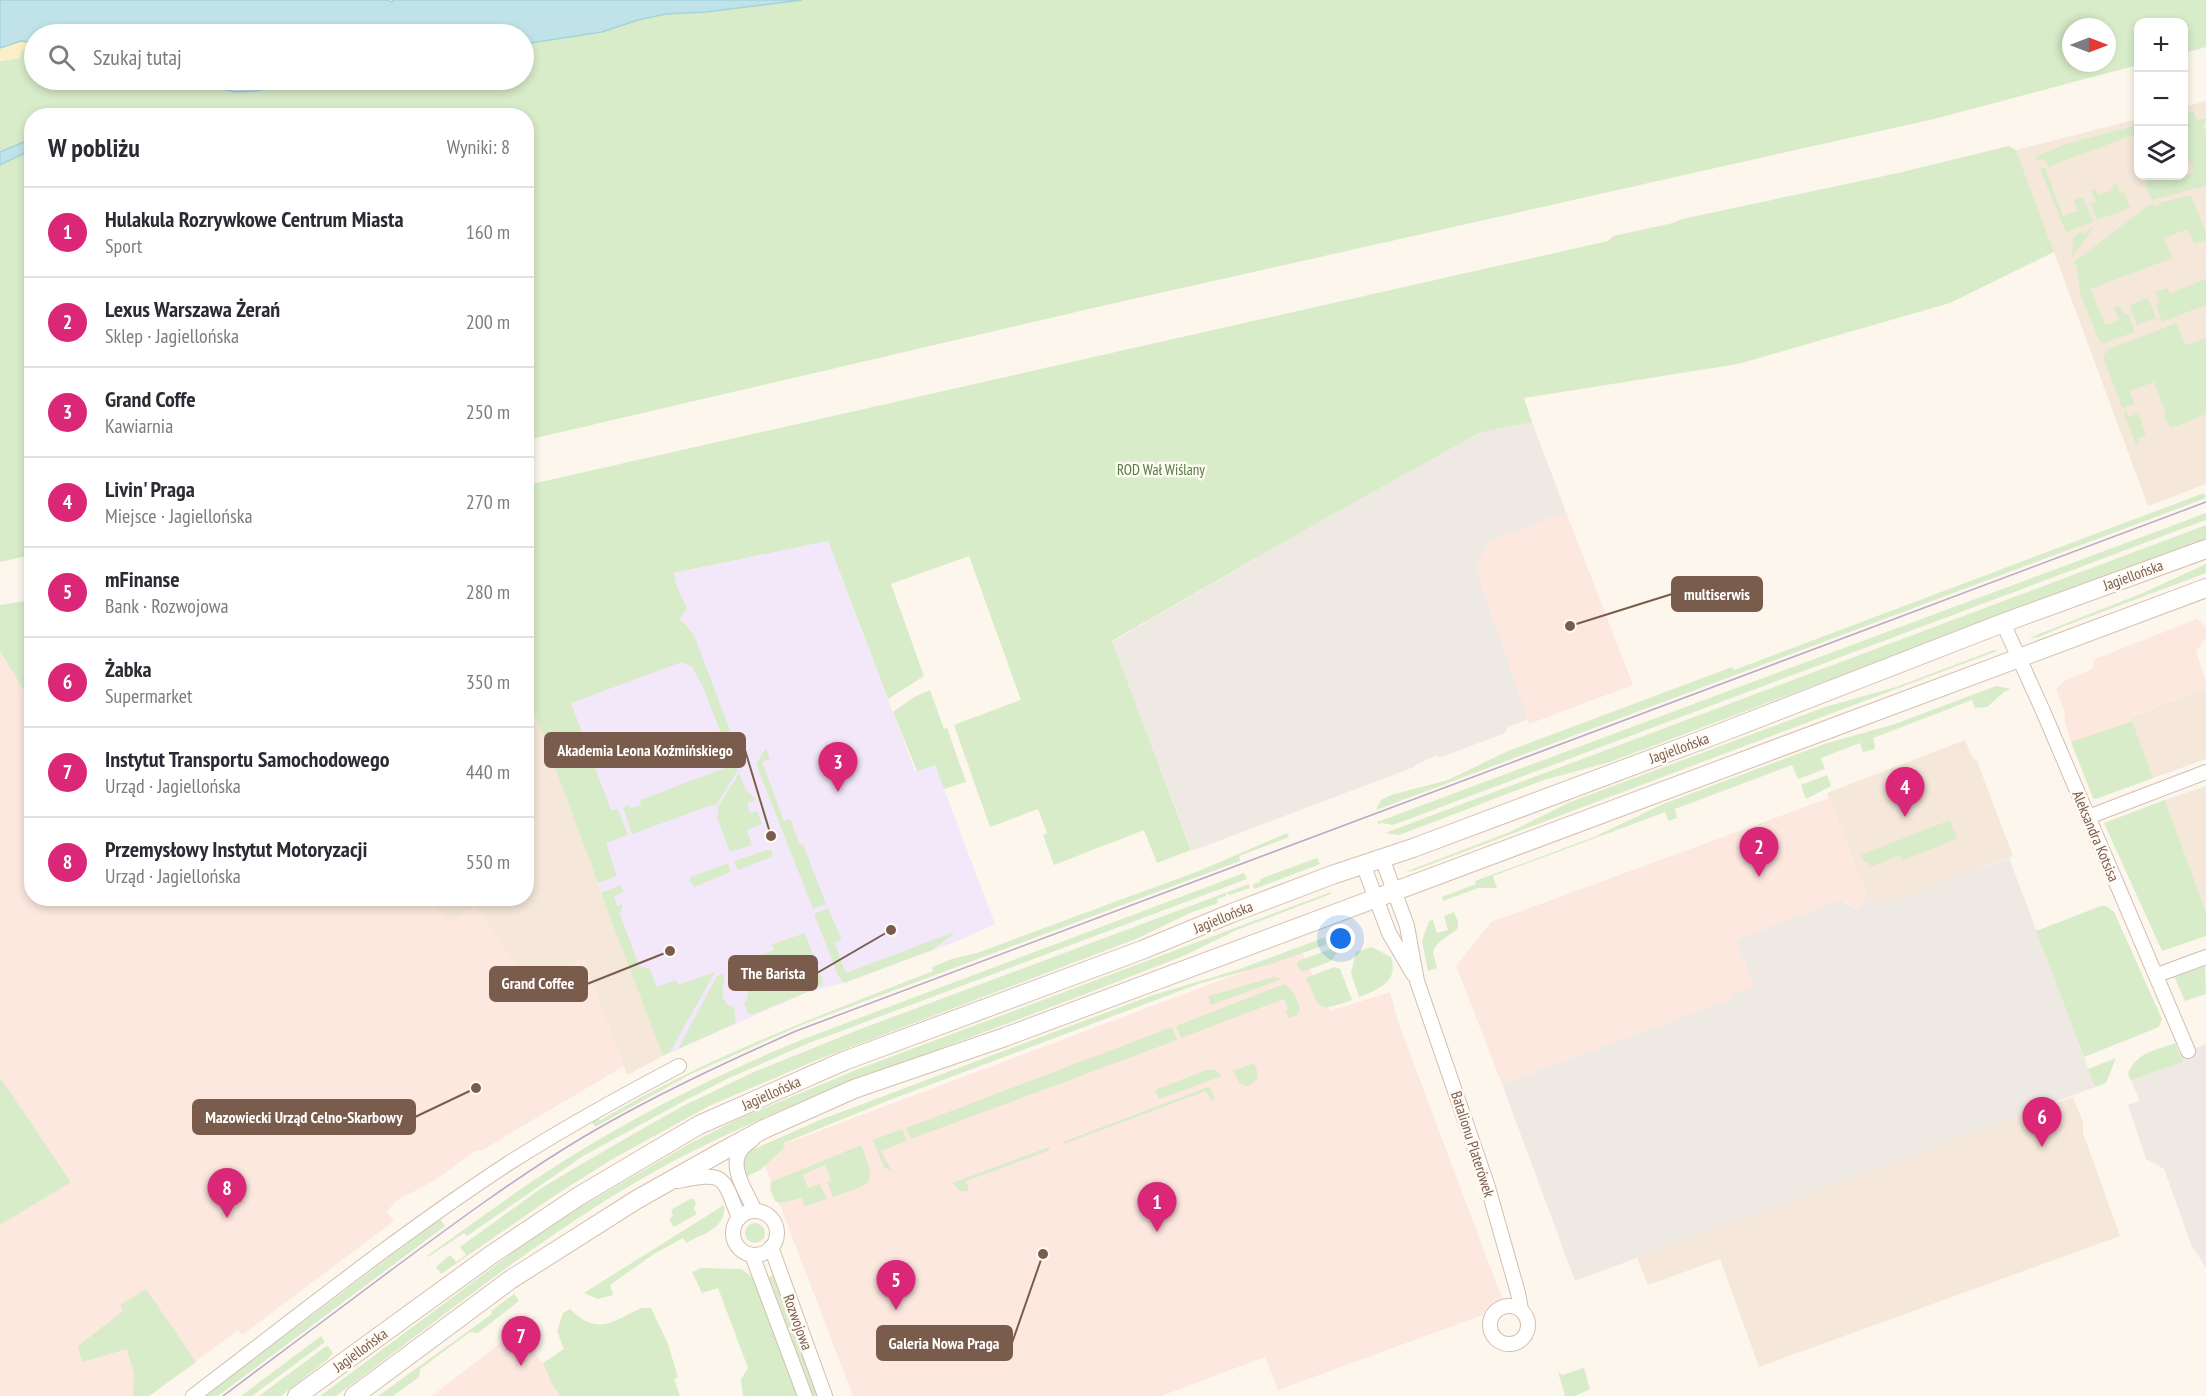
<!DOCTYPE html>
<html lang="pl">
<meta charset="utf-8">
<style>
body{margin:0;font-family:"PT Sans Narrow",sans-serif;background:#f7f7f7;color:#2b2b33}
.controls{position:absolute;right:18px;top:18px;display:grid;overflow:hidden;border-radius:12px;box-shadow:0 3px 9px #0003}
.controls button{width:54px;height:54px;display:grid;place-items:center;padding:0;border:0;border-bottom:2px solid #e1e1e2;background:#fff;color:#2b2b33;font:30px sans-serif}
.compass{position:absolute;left:2062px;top:18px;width:54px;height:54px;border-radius:50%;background:#fff;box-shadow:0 3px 9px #0003;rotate:90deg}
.you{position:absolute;left:1341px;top:939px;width:21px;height:21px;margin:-15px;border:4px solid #fff;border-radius:50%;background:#1a73e8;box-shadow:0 0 0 9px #1a73e833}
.badge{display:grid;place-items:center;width:39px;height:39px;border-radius:50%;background:#db2777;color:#fff;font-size:20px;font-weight:700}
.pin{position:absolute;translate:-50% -50px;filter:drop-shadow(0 2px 3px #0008)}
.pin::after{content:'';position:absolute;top:32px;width:21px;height:18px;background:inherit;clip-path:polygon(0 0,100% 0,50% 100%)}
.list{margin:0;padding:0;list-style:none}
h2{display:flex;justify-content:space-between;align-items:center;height:78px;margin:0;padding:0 24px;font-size:26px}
h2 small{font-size:20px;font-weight:400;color:#7c7c81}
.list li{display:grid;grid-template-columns:39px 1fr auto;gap:18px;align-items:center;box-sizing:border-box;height:90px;padding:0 24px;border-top:2px solid #e1e1e2}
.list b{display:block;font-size:22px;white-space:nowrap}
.list p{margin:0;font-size:20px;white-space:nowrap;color:#7c7c81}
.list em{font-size:20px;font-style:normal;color:#7c7c81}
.icon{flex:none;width:33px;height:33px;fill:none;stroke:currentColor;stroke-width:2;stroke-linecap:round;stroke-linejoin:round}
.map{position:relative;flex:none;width:2206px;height:1396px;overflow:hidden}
.search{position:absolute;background:#fff;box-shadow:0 3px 9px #0003;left:24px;top:24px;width:510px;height:66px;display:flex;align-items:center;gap:15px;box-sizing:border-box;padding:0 21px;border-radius:33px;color:#7c7c81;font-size:22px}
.panel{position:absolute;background:#fff;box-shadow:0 3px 9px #0003;left:24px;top:108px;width:510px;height:798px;border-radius:24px}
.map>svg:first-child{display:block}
.residential{fill:#f5e8da}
.commercial{fill:#fde8e0}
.industrial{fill:#efe9e4}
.education{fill:#f3e8fa}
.green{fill:#d8ecc9;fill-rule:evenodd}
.sand{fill:#fcefc7}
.water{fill:#bfe3e8;stroke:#a5d3da;stroke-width:1.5}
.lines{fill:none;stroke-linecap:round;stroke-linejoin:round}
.street-casing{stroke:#d1beb0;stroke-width:16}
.secondary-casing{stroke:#d6c0b0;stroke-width:20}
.street{stroke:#fff;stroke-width:14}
.secondary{stroke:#fff;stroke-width:18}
.tram{stroke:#b9a8c9;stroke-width:1.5}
.labels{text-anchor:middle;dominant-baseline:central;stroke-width:5;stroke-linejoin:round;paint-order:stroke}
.park-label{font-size:15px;fill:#537a41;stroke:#fffaf3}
.street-label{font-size:15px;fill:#7a5c4d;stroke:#fffaf3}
.leader{fill:none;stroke:#7a5c4d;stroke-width:2}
.callout-dot{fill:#7a5c4d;stroke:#fffaf3;stroke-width:2}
.callout{fill:#7a5c4d;stroke:#7a5c4d;stroke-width:2}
.callout-label{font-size:16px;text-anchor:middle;font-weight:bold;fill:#fff}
</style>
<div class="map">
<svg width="2206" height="1396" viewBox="0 0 2206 1396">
<rect width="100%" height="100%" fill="#fdf6ec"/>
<g class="residential">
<polygon points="2206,101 2206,484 2148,506 2016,150 2138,119 2138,176 2184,176 2184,107"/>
<polygon points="2206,688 2206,759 2153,778 2130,717"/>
<polygon points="527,693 663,1056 627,1075 624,1066 534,991 475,906 449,923 438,910 433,899 526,898"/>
<polygon points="1965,740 1972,757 1977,761 2013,856 1881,905 1867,896 1827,793"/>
<polygon points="2206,786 2206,912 2165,800"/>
<polygon points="2073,1097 2083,1122 2083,1133 2120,1236 1759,1367 1720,1259 1648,1285 1637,1258 1958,1137"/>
</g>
<g class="commercial">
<polygon points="1566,512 1633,685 1529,724 1476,570 1489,542"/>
<polygon points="2197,619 2206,627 2206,638 2196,651 2206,682 2206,688 2131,716 2132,721 2071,742 2064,720 2065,713 2056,689 2066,680 2092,669 2095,659"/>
<polygon points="0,651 31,702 32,898 433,899 438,910 449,923 475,906 534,990 583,957 624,1066 506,1136 481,1151 477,1150 435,1180 396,1201 387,1211 394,1221 242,1335 238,1330 149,1396 0,1396 0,1225 71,1181 0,1080"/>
<polygon points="1829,798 1867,896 1858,910 1846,902 1736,940 1754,986 1735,992 1731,999 1502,1084 1456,966 1491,922"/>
<polygon points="1301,950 1330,1011 1390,992 1397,1019 1502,1298 1495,1301 1483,1315 1278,1390 1265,1357 1161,1396 853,1396 760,1153"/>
<polygon points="515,1332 543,1363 564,1349 580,1396 432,1396"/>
</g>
<g class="industrial">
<polygon points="1532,422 1566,512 1489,542 1476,570 1528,719 1508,727 1505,733 1439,758 1437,755 1415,765 1414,767 1192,851 1112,642 1296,535 1479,433"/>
<polygon points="2009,858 2095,1087 1575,1281 1502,1084 1731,999 1735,992 1754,986 1736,940 1841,900 1858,910 1867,896 1882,904"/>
<polygon points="2206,1044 2206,1268 2191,1244 2164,1169 2146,1159 2128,1105 2140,1101 2128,1074"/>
</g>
<polygon class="education" points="828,541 915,771 935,765 995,924 958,941 844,983 810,991 663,1056 527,693 527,604"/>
<g class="green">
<path d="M802,0H2206V47L2184,53V22H2138V65L1938,118L1093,308L527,440L526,116H32L31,555L0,562V61L20,58L22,50L34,45V80H182L235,92L254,91L325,80H524V44L602,32L638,20L666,14L706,12ZM2071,27H2107V63H2071Z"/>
<polygon points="2194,112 2197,120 2206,118 2206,123 2203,124 2206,132 2206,186 2151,200 2145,184 2147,182 2145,176 2184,176 2184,166 2187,175 2194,172 2189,159 2184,161 2184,114"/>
<polygon points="2138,125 2138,133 2048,167 2045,159 2037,161 2036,156 2069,143"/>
<polygon points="2009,146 2016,150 2054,252 1950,303 1738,364 1524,398 1532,422 1479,433 1296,535 1112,641 1191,850 1157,863 1144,830 1054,865 1043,835 1047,833 1038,809 990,827 954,725 1021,700 969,556 891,584 924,676 888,699 828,541 674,573 676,585 687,608 680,619 694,635 737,749 735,753 729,754 703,687 692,667 682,662 571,703 611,810 618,809 628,835 606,843 617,876 598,883 527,693 527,485 1608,241 1613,236 1673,223 1682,219 1898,173"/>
<polygon points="2045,168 2063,216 2078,211 2074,200 2083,197 2093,222 2066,232 2040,169"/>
<polygon points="2117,184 2120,193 2124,192 2130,208 2097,220 2091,204 2096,202 2091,191 2095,189 2098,195 2112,190 2111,186"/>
<polygon points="2191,195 2206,234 2206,244 2205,241 2194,244 2188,229 2164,238 2172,258 2091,289 2105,325 2119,320 2114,308 2120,306 2124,315 2128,314 2135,332 2104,343 2100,342 2081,296 2076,265 2073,263 2146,207 2155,204 2156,207 2159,205 2159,203"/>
<polygon points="2094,227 2072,257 2072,258 2073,237 2083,231 2084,234 2087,232 2087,230"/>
<polygon points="2206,279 2206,305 2162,322 2156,304 2159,302 2155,292 2167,288 2170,293"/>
<polygon points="2148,298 2156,318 2137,325 2130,305"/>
<polygon points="2177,323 2185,345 2206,338 2206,414 2172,428 2170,425 2168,426 2164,416 2166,414 2154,382 2130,391 2134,404 2122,408 2103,356 2109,349"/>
<polygon points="2126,411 2129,417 2138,413 2146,435 2137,439 2139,444 2136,445 2124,413"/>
<polygon points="2204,493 2206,498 1376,810 1381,800 1391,795 1448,780 1508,751 1732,667 1734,670"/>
<polygon points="2206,513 2206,520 2179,530 1393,825 1382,823 1378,824 1377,822 1380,821"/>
<polygon points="2206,525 2206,539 1666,741 1610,762 1544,780 1399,835 1385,833"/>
<polygon points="2206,564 2206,573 2062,627 2039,637 2029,638 2143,593"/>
<polygon points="31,600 32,600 31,702 0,651 0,605"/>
<polygon points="1994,650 1997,651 1413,871 1405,872 1510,832 1570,802 1825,707 1896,687"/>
<polygon points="1996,686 2011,689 2004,692 1987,707 1975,708 1972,700 1873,738 1875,746 1874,749 1863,752 1860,743 1821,758 1825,769 1798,779 1792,765 1675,809 1677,818 1669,821 1665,812 1493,876 1497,888 1478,888 1443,901 1442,897 1476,884 1475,881 1594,837 1663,804 1824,744 1895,724"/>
<polygon points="930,690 944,729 947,728 966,782 944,789 935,765 917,771 893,712 914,697"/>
<polygon points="2132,721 2153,778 2096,799 2093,798 2071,742"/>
<polygon points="766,748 770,759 762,762 784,821 790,819 800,845 803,844 826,904 813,909 756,764"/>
<polygon points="733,765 738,770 716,805 712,805 632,834 623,807 629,805 631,808 641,805 640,800"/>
<polygon points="739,773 745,789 756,800 747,803 750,813 757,811 762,824 747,830 752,845 730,852 717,817 719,814 717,808 734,781 737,781 735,779"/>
<polygon points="1827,775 1831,786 1806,799 1801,785"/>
<polygon points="2165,800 2206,912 2206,936 2162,951 2104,823"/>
<polygon points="1950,820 1957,839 1902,860 1900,855 1870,867 1868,861 1864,862 1861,855"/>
<path d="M1287,833L1289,837L1239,856L1240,861L804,1024L691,1074L595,1127L590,1119L594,1117L601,1120C707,1057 819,1016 933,971L932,967L952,959L980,952L1128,897L1199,871Z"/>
<polygon points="767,850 771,850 773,856 738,870 734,861"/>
<polygon points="1317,858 1320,864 1254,889 1253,884 1260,882 1260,879"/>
<polygon points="728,863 731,872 694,887 692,883 689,883 691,877"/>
<path d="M1244,873L1247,879L809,1043L729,1078L682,1102L583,1156L467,1236L464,1233L428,1257L427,1256C472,1224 516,1191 562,1162C638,1114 718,1074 801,1040Z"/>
<polygon points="1249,884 1250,888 1230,895 1226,893 1226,896 1217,899 1218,903 1190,913 1136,939 817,1060 709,1106 609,1161 551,1198 441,1274 436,1267 450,1255 456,1262 466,1255 460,1247 543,1187 609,1148 681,1107 754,1072 858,1030"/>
<polygon points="621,885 623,892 614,896 617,906 623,904 620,914 639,966 650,969 657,987 676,980 678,985 715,972 670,1052 663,1056 601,893"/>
<path d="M1331,892V894L1239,929L1183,956C1100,989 1017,1020 934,1051C848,1083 763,1115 681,1157C557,1222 448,1313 336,1396H320L516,1250L565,1216L689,1144L740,1118L861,1068Z"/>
<polygon points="2101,906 2106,906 2114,912 2162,1019 2159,1027 2084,1057 2036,931"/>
<polygon points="828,908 842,940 834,942 846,973 957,931 932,950 844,983 838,975 814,914"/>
<path d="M1454,912L1458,922V928C1449,937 1435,941 1433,953L1437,968L1428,971L1422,941L1429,921L1433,920L1437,933L1448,930L1444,916Z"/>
<path d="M1345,930L1348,937L1271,964L1201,983L892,1099L784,1143L785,1147L760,1170L746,1177C741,1166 743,1158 752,1150L820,1120L1150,996L1237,970Z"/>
<polygon points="805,933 823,981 821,986 735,964 774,950 772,944"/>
<polygon points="1342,945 1331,961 1302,972 1297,966 1297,963 1303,959"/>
<path d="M1372,947L1391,957C1399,982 1379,989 1359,997L1351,973L1356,952Z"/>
<polygon points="2205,966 2206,994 2185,1001 2174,976"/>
<path d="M1334,967L1340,969L1352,1000C1315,1013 1321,1010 1306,978Z"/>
<path d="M738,970L768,980L769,978L809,988L810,991L752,1015L747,1012L744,1004C751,994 749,983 736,981L733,971Z"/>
<path d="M724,974C725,988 716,1000 734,1008L736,1023L678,1049L717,976Z"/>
<polygon points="1274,977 1282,979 1211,1005 1208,996"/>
<path d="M1284,984C1293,989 1297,999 1300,1009L1297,1015L1289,1018L1286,1011L1288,1008L1284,999L1181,1038L1176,1026Z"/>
<polygon points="1172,1027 1177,1040 911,1139 906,1128"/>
<path d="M2175,1043L2183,1062L2131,1080L2128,1074C2136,1052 2155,1051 2175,1043Z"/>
<polygon points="2116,1058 2106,1083 2095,1087 2088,1069"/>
<path d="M1254,1063C1259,1074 1260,1082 1247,1086L1240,1084L1233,1071Z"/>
<polygon points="1206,1070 1215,1070 1222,1076 1159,1099 1155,1090"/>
<polygon points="1,1079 71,1182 0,1225 0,1080"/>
<polygon points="1208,1087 1211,1089 1215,1099 1211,1100 1206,1091 1064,1144 1063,1142"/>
<polygon points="902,1129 907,1141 881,1151 892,1172 884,1167 873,1140"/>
<path d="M861,1145C878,1188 873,1182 833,1197L827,1182L831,1180L825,1165L803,1175L808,1188L820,1184L827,1199L804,1206L802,1198L780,1203L775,1201L770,1189L771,1182Z"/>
<polygon points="1049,1147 1050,1150 966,1181 969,1191 960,1191 952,1183"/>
<polygon points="690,1199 693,1199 696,1202 694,1209 697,1214 674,1227 669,1220 673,1215 671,1210"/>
<path d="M724,1205C727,1228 703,1234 686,1243L683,1238L654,1254L610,1285L613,1295L598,1299L584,1293Z"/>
<polygon points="440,1219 445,1226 218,1396 205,1396"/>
<circle cx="755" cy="1233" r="10"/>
<polygon points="700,1268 742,1269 753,1278 798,1396 743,1396 741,1379 748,1368 718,1288 702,1293 692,1272 700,1269"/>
<polygon points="773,1275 819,1396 813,1396 769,1277"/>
<polygon points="146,1289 196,1362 149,1396 133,1396 134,1375 127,1349 82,1362 78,1346 123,1311 120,1305"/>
<polygon points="514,1294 519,1301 478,1333 470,1332 420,1369 419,1377 393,1396 378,1396 492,1314 491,1311"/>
<path d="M641,1308H651L668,1344L678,1377L674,1379L680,1396H560L552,1384L543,1363L564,1349L557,1331L563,1313L570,1309C597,1336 612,1322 641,1308Z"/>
<polygon points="321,1336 325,1342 252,1396 241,1396"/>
<polygon points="328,1346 333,1353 328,1359 281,1396 259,1396 325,1347"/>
<polygon points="1584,1368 1590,1389 1575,1396 1565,1396 1558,1372 1562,1375"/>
</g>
<polygon class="sand" points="21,41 34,43 34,45 22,50 20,58 0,61 0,48"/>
<g class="water">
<polygon points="0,0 388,0 392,2 393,0 802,0 706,12 666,14 638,20 602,32 524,44 524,34 34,34 34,43 21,41 0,48"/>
<polygon points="182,80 325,80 254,91 235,92"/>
<polygon points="31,139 31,150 0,165 0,152"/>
</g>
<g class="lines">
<g class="street-casing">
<g id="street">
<polyline points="2003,623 2043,711 2188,1051"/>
<polyline points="2088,817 2206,772"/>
<polyline points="1382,858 1407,926 1417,981 1487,1184 1518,1293 1521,1310"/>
<polyline points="1363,864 1389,933 1413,974"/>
<polyline points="2157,975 2206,957"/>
<path d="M753,1139C748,1143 742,1147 739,1153C730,1170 748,1195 755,1211"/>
<path d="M678,1181C725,1172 722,1174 739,1218"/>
<circle cx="755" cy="1233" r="22"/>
<polyline points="771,1247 825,1396"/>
<polyline points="752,1255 805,1396"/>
<circle cx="1509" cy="1325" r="19"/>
<path d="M193,1396C297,1317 400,1234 509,1163C564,1128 622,1096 679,1066"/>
</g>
</g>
<g class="secondary-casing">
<g id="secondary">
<polyline points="297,1396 491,1255 579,1196 699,1125 844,1061 1142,950 1232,913 1332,875 1413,848 1715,735 2003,623 2206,549"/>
<polyline points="354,1396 510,1280 636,1200 723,1151 764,1129 854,1089 1005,1037 2206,588"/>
</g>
</g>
<use href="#street" class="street"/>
<use href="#secondary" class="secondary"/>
<path class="tram" d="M223,1396C280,1353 337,1311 394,1268C456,1222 518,1176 585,1136C653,1096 724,1063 796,1031L2206,502"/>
</g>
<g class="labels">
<g class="park-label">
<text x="1161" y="469">ROD Wał Wiślany</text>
</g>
<g class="street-label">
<text transform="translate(2133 575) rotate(-20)">Jagiellońska</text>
<text transform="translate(1679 748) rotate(-20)">Jagiellońska</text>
<text transform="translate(2096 836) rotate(67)">Aleksandra Kotsisa</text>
<text transform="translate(1223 917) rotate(-22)">Jagiellońska</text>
<text transform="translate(771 1093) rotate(-24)">Jagiellońska</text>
<text transform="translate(1473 1144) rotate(72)">Batalionu Platerówek</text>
<text transform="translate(798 1322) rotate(70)">Rozwojowa</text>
<text transform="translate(360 1350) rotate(-36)">Jagiellońska</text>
</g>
</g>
<path class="leader" d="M1570 626L1672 594M771 836L745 750M891 930L817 973M670 951L587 984M476 1088L415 1117M1043 1254L1012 1343"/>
<g class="callout-dot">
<circle cx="1570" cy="626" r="6"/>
<circle cx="771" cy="836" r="6"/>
<circle cx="891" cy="930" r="6"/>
<circle cx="670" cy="951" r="6"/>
<circle cx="476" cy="1088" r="6"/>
<circle cx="1043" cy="1254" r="6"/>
</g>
<g class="callout">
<rect x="1672" y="577" width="90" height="34" rx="6"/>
<rect x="545" y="733" width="200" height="34" rx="6"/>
<rect x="729" y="956" width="88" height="34" rx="6"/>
<rect x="490" y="967" width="97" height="34" rx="6"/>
<rect x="193" y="1100" width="222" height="34" rx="6"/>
<rect x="877" y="1326" width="135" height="34" rx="6"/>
</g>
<g class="callout-label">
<text x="1717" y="600">multiserwis</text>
<text x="645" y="756">Akademia Leona Koźmińskiego</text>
<text x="773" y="979">The Barista</text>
<text x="538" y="989">Grand Coffee</text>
<text x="304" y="1123">Mazowiecki Urząd Celno-Skarbowy</text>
<text x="944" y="1349">Galeria Nowa Praga</text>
</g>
</svg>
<div class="controls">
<button>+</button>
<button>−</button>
<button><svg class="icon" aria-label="layers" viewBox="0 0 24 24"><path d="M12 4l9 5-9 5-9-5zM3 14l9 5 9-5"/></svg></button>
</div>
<svg class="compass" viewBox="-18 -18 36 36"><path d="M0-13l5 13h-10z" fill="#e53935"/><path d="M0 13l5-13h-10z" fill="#7c7c81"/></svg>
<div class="you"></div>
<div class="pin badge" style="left:1157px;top:1232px">1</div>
<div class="pin badge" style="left:1759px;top:877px">2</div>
<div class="pin badge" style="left:838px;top:792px">3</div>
<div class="pin badge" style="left:1905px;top:817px">4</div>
<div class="pin badge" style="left:896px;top:1310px">5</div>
<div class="pin badge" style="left:2042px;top:1147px">6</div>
<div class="pin badge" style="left:521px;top:1366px">7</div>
<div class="pin badge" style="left:227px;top:1218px">8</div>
<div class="search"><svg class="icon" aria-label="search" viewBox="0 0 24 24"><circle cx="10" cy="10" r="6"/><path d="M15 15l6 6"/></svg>Szukaj tutaj</div>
<section class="panel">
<h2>W pobliżu<small>Wyniki: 8</small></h2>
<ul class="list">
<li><span class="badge">1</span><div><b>Hulakula Rozrywkowe Centrum Miasta</b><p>Sport</p></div><em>160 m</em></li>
<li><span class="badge">2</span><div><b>Lexus Warszawa Żerań</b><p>Sklep · Jagiellońska</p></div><em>200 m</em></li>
<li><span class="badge">3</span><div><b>Grand Coffe</b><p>Kawiarnia</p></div><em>250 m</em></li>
<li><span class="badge">4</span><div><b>Livin' Praga</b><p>Miejsce · Jagiellońska</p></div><em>270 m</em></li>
<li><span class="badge">5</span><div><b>mFinanse</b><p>Bank · Rozwojowa</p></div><em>280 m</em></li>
<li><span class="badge">6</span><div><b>Żabka</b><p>Supermarket</p></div><em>350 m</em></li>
<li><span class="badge">7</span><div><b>Instytut Transportu Samochodowego</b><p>Urząd · Jagiellońska</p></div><em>440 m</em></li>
<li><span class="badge">8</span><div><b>Przemysłowy Instytut Motoryzacji</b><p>Urząd · Jagiellońska</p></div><em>550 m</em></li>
</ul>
</section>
</div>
